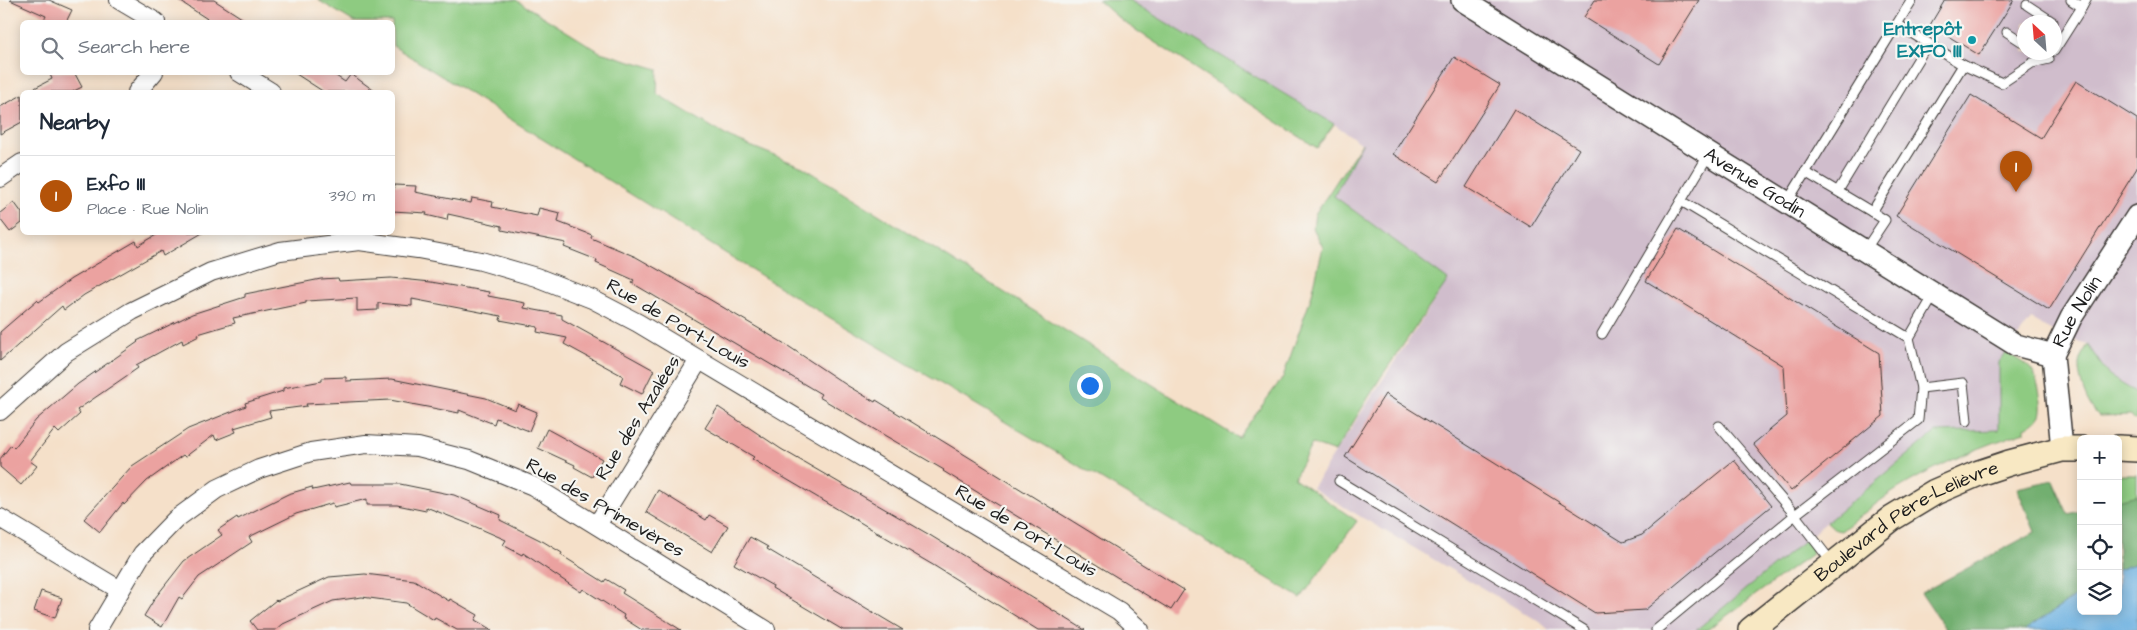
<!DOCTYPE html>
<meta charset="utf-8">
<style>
body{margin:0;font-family:"Architects Daughter",sans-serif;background:#f2f2f3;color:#1f2937}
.controls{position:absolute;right:15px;bottom:15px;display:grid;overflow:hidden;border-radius:8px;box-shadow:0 2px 12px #0003}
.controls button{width:45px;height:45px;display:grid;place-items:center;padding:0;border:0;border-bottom:1px solid #e0e1e3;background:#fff;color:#1f2937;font:25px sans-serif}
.compass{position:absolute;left:2017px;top:15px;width:45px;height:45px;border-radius:50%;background:#fff;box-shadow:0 2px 12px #0003;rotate:334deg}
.you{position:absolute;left:1089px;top:385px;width:18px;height:18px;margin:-12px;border:4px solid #fff;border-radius:50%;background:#1a73e8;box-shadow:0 0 0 8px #1a73e833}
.badge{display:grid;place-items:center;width:32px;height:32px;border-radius:50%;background:#b45309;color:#fff;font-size:16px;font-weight:700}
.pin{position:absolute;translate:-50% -41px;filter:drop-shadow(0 1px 2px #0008)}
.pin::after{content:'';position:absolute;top:26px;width:18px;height:15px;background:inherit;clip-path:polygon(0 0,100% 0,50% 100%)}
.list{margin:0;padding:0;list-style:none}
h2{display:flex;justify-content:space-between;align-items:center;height:65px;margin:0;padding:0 20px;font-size:21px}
h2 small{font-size:16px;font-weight:400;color:#747a83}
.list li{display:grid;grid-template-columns:32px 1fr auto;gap:15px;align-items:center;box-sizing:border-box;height:80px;padding:0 20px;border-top:1px solid #e0e1e3}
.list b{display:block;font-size:19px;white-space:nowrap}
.list p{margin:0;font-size:16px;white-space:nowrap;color:#747a83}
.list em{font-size:16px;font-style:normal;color:#747a83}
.icon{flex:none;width:28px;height:28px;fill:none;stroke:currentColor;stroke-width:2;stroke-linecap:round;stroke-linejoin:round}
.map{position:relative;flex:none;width:2137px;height:630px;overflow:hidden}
.search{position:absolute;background:#fff;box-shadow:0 2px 12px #0003;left:20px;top:20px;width:375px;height:55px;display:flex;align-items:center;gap:12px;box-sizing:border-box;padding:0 18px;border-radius:8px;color:#747a83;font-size:19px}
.panel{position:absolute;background:#fff;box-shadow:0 2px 12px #0003;left:20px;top:90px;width:375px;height:145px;border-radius:8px}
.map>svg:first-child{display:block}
.industrial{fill:#d0bdcc;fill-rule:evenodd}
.green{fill:#8ecb81;stroke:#55744e}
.forest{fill:#72af6f;stroke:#476646}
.water{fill:#69afe0;stroke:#42667e}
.building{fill:#eba2a0}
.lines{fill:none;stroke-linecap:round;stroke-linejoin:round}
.service-casing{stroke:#3d3936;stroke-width:11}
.minor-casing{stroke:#3d3936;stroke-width:20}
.tertiary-casing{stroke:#3d3936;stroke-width:24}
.secondary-casing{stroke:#3d3936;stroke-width:28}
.service{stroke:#fff;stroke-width:9}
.minor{stroke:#fff;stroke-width:18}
.tertiary{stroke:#fff;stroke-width:21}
.secondary{stroke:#f8e8c3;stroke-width:25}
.culture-dot{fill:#0f9aa8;stroke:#f6f6f2;stroke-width:2}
.labels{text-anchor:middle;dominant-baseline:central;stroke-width:4.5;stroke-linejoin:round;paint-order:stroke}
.culture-label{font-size:19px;font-weight:bold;fill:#0d838f;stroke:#f6f6f2;text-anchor:end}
.street-label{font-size:19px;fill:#1c1c1c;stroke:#f6f6f2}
</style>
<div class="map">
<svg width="2137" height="630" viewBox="0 0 2137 630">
<rect width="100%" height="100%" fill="#f6f6f2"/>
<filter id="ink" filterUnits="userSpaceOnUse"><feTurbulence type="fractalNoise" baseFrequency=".02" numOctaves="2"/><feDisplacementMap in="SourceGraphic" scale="10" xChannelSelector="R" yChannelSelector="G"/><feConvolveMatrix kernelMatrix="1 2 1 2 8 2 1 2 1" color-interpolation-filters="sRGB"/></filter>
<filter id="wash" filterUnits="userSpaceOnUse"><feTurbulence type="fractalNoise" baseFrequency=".0096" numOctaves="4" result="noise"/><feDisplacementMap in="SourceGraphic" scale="20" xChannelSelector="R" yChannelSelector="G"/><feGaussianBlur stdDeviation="1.12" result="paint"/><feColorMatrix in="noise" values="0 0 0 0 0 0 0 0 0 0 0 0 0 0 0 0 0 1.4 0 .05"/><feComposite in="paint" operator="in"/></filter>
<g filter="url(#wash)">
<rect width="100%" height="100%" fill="#f5e0c9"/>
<path class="industrial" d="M1129,0H2137V393L2109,376L2088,345L2050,330L2031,319L1999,362V430L1936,432L1696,630H1549L1540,622L1312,488L1448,280L1334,196L1361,143L1334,124ZM2024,22H2054V52H2024Z"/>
<g class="green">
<polygon points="318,0 516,0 600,52 658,69 657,94 730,138 803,167 1238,438 1283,377 1311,298 1323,247 1313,228 1315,214 1362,143 1334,196 1448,280 1381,377 1335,452 1312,444 1294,478 1357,521 1301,598 802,301 393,46 392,22 354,22"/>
<polygon points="1098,0 1129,0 1334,124 1317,148 1122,21"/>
<path d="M2088,345L2109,376L2137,393V420L2134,419L2131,415L2099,416C2087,406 2078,379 2079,364C2080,357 2084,351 2088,345Z"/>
<path d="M2006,353C2014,357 2023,362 2030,368C2037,375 2044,406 2040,415C2037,421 2031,425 2025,428V432C1984,445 1944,462 1906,484C1883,497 1862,515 1841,531L1836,530L1827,522L1936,432L1999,430V362Z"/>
<polygon points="2118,475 2137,475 2137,563 2118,570"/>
<polygon points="1810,536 1814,544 1812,554 1707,630 1696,630"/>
</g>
<g class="forest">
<polygon points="2053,480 2068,514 2081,511 2081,593 2025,630 1946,630 1921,593 2035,532 2017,488"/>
<polygon points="2137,495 2137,563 2118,570 2118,500"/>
</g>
<polygon class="water" points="2137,563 2137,630 2025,630 2081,593 2081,611 2118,611 2118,570"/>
<g id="blocks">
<g class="building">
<polygon points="10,0 49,0 72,10 66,22 43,22 46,16"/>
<polygon points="178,0 214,0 248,22 212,22"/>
<polygon points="1595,0 1699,0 1659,64 1584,17"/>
<polygon points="1945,0 2014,0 1979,55 1930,25"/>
<polygon points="1454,57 1500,85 1438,182 1393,154"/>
<polygon points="49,72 74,72 82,87 72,92 27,92 52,79"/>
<polygon points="293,72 330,72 345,82 351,74 376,92 324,92"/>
<polygon points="2076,81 2137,119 2137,168 2049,310 1896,216 1971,95 2041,138"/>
<polygon points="22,95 22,122 0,134 0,107"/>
<polygon points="1514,109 1579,149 1531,227 1466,187"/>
<polygon points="394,185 416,186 415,192 471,203 472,198 493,202 492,207 537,216 539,208 560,213 558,222 592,235 591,238 636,257 692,289 785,344 848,386 875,402 876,400 1184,590 1171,610 982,495 943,471 944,470 819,397 821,394 632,283 634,280 596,263 597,260 564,247 566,243 502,230 502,226 448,214 447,220 426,215 427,213 392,211"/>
<polygon points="14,202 22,213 22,223 10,232 0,219 0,213"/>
<polygon points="1678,229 1879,353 1883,416 1791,491 1753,444 1787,416 1784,366 1646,281"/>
<polygon points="161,232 204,232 163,256 161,251 84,295 64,310 62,306 0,361 0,332 37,300 39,302 71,279 136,241 138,246"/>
<polygon points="338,278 339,281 391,278 431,282 489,292 488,296 525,303 524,308 562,315 562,319 654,370 642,394 620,383 623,376 564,344 567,338 537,332 538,327 500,320 501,316 412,299 412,306 378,303 378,310 357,311 357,298 306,301 306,303 233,318 235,323 198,334 199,336 183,344 182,340 136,365 138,368 77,410 80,414 59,433 55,429 30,461 37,466 21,485 0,467 0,459 11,445 14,448 36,420 78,384 138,342 137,341 192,314 245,297 245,294 321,279"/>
<polygon points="346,377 346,381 392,379 486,398 515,410 518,404 537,412 529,431 496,418 494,424 459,410 459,413 390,400 306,404 307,406 269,411 271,417 234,428 236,432 216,440 214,435 185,457 183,455 147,481 124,505 123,503 100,532 84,519 132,466 188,429 246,406 245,403 283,391 283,388 322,381 322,378"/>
<polygon points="1385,394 1623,542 1642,535 1734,460 1771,506 1645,610 1595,613 1345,457"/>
<polygon points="718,407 781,449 928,534 1085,630 1038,630 933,565 752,459 754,457 705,428"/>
<polygon points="547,429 602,459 592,477 574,467 575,465 538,448"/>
<polygon points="350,482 351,484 400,484 454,495 501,515 500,520 544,542 562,553 561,555 604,582 606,579 624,590 622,593 681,630 642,630 623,618 624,615 583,589 581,592 523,553 522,555 503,545 506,540 474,526 426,507 426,511 397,505 367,505 367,499 334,507 333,503 296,514 249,537 252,542 199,577 182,599 179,597 162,627 144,616 155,598 184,561 222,535 218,530 237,517 238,519 288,494 312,487 313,490"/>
<polygon points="658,490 706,520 709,515 728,526 712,552 646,512"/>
<polygon points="750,537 768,547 767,549 903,630 843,630 772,588 773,586 734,564"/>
<polygon points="365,574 414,580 449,601 450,599 478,615 475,620 492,630 457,630 435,618 434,620 406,603 362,597 333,601 283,624 276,630 257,630 250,621 276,600 277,601 329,577"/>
<polygon points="41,591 62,598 55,618 34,611"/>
</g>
</g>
</g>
<g filter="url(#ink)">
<use href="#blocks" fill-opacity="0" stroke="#3d3936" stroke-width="1"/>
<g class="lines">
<g class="service-casing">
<g id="service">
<polyline points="2071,0 2082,7 2086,0"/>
<polyline points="2027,5 2053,22"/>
<polyline points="1897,24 1912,0"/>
<polyline points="2007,32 2024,43"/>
<polyline points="2054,51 2082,7"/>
<polyline points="1963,65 2002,83 2032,63 2049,59"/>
<polyline points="1709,154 1681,201 1909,338 1921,388"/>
<polyline points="1805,172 1872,212"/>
<polyline points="1838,191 1928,43"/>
<polyline points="1787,202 1897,24 1963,65 1872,212 1885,220 1865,250"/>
<polyline points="1602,334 1681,201"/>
<polyline points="1909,338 1935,293"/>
<polyline points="1719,426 1795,515 1918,420 1921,388 1963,383 1967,421"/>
<polyline points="1339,481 1584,630"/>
<polyline points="1656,630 1795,515 1833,564"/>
</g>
</g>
<g class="minor-casing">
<g id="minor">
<polyline points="119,0 156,22"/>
<polyline points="239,72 271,92"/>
<polyline points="137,92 154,72"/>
<polyline points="0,178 22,163"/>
<polyline points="0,411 66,352 132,311 211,272 280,251 359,241 418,249 481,261 536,277 592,299 638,323 1119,611 1140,630"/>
<polyline points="0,518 120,590"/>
<polyline points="597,525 699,360"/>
<polyline points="97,630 142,554 176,519 217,489 259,469 311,452 366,444 418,447 469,460 533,486 766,630"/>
</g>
</g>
<g class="tertiary-casing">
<g id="tertiary">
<path id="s1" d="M1462,0L2016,345L2053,355"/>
<path id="s2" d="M2062,449L2053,355L2071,318L2137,216"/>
</g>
</g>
<g class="secondary-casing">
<g id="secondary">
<polyline points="2118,448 2137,449"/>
<path id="s3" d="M1751,630L1892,518L1935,492L1979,473L2009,463L2062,449H2081"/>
</g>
</g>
<use href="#service" class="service"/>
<use href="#minor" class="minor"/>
<use href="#tertiary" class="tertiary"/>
<use href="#secondary" class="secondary"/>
</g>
</g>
<circle class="culture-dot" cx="1972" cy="40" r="5"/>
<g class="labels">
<g class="culture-label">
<text x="1962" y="29">Entrepôt<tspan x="1962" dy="22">EXFO III</tspan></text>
</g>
<g class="street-label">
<text stroke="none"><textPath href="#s1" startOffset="345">Avenue Godin</textPath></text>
<text stroke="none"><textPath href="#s2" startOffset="144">Rue Nolin</textPath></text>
<text transform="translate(678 324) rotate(30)">Rue de Port-Louis</text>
<text transform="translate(638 418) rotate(-58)">Rue des Azalées</text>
<text transform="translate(605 508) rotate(30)">Rue des Primevères</text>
<text stroke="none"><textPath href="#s3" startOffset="191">Boulevard Père-Lelièvre</textPath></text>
<text transform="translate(1026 531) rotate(31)">Rue de Port-Louis</text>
</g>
</g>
</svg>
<div class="controls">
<button>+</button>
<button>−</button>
<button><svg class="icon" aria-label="locate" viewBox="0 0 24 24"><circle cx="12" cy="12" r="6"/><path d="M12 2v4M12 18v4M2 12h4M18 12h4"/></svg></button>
<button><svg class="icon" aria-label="layers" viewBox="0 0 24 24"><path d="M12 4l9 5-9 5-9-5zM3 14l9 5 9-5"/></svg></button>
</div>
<svg class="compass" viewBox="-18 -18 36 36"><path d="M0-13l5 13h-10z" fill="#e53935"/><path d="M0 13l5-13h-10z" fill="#747a83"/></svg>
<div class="you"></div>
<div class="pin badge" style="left:2016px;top:192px">1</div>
<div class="search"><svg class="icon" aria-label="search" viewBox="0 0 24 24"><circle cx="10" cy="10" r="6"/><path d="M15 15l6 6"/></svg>Search here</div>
<section class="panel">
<h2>Nearby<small></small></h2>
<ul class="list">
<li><span class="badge">1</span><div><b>Exfo III</b><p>Place · Rue Nolin</p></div><em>390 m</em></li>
</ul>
</section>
</div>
